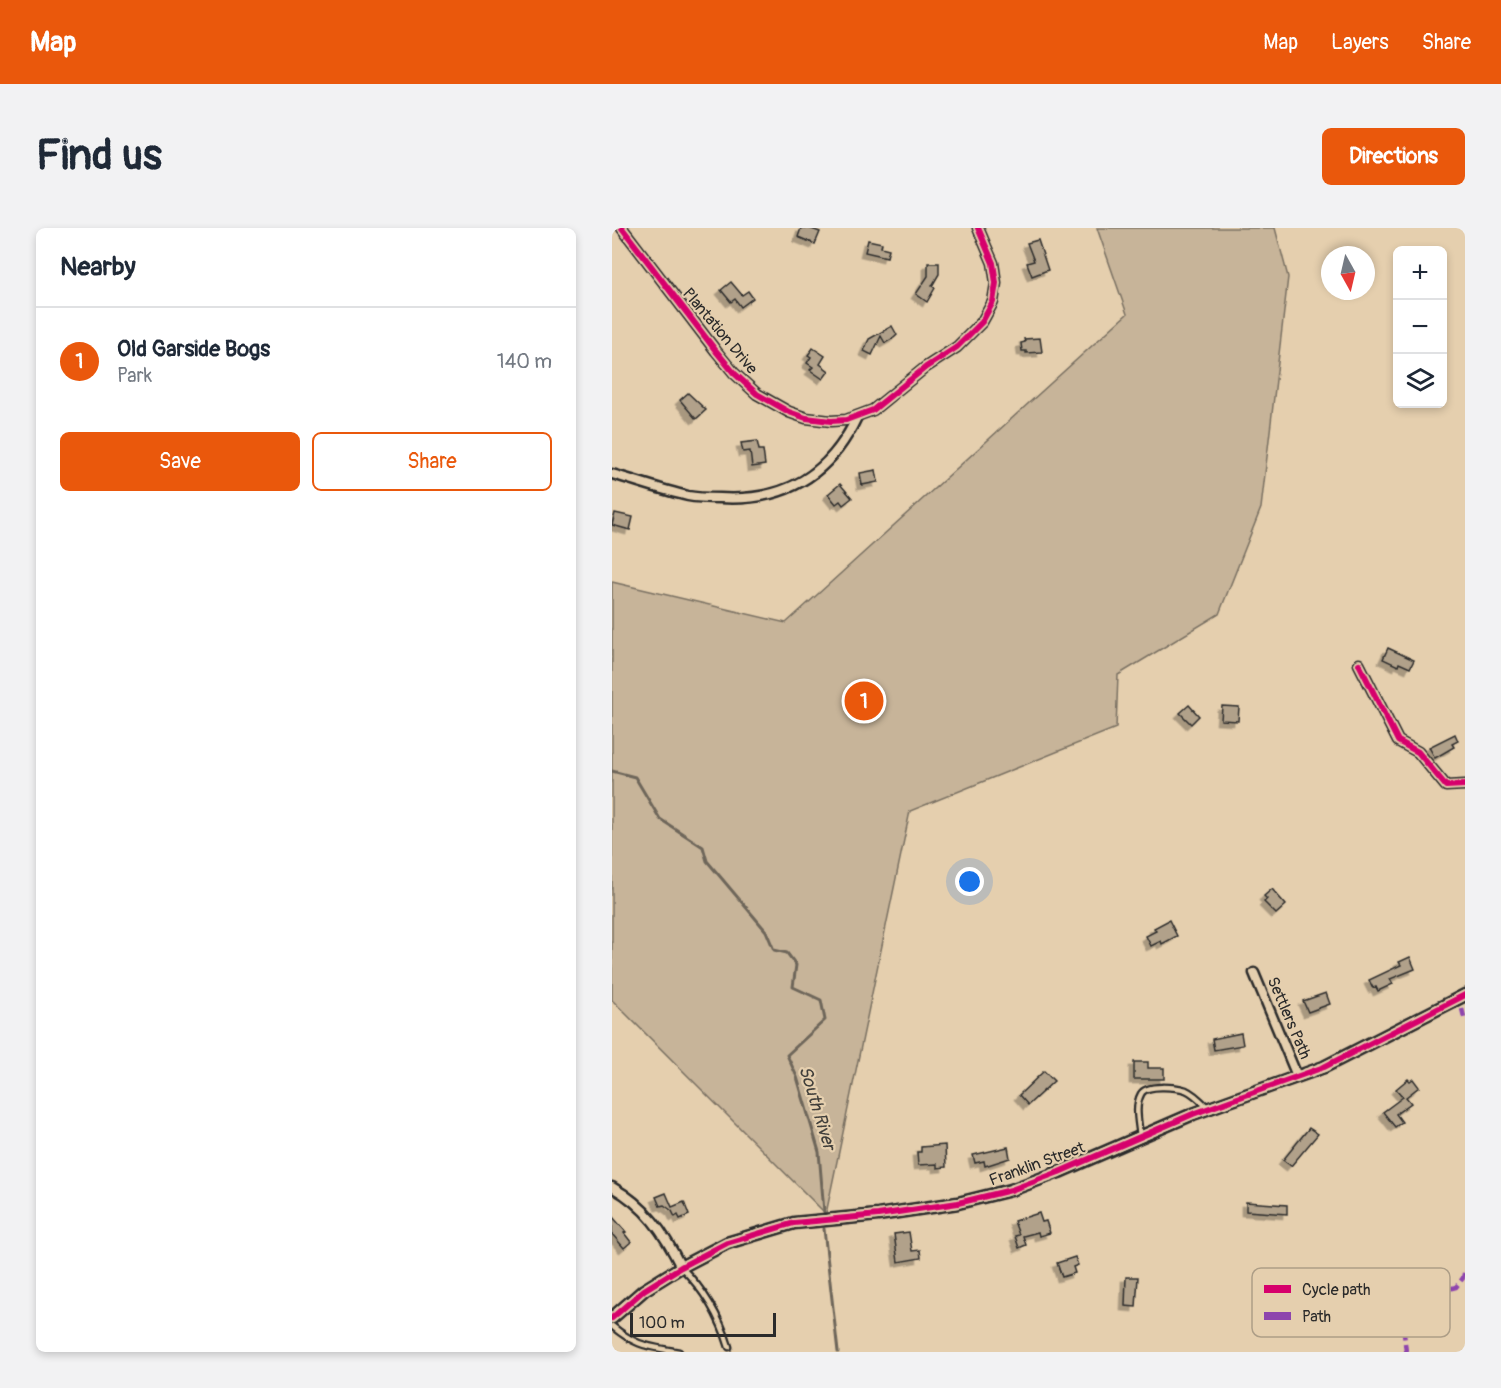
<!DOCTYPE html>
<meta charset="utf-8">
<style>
body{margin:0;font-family:Pangolin,sans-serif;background:#f2f2f3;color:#1f2937}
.controls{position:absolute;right:18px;top:18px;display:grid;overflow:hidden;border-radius:9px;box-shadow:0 3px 9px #0003}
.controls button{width:54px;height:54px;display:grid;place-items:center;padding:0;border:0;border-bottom:2px solid #e0e1e3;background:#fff;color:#1f2937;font:30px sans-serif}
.compass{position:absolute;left:709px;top:18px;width:54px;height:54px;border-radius:50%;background:#fff;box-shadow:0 3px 9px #0003;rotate:172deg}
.scale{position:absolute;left:18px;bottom:15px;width:146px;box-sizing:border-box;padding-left:6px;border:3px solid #2b2b2b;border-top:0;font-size:16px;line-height:21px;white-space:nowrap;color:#2b2b2b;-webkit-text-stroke:4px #e5cfae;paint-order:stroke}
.you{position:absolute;left:358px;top:654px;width:21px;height:21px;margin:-15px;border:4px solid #fff;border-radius:50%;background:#1a73e8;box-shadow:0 0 0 9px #1a73e833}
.badge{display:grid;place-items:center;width:39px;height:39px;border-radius:50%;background:#ea580c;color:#fff;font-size:20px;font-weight:700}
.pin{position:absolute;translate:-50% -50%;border:3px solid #fff;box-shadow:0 2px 6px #0006}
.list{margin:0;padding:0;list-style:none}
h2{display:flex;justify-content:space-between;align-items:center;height:78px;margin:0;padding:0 24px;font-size:26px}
h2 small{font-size:20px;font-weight:400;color:#747a83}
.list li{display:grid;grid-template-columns:39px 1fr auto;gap:18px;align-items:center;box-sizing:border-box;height:108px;padding:0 24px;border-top:2px solid #e0e1e3}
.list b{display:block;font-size:22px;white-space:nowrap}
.list p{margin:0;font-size:20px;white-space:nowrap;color:#747a83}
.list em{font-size:20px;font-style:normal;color:#747a83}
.actions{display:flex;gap:12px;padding:18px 24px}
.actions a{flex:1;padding:14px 0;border:2px solid #ea580c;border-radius:9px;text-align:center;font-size:21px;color:#ea580c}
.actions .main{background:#ea580c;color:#fff}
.icon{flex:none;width:33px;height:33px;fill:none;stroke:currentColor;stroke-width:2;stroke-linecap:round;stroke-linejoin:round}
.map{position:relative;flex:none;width:853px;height:1124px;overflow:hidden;border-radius:9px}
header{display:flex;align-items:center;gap:36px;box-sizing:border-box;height:84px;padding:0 30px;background:#ea580c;color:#fff}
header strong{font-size:28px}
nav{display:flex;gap:33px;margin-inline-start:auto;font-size:21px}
.intro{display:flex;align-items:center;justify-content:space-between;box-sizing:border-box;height:144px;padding:0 36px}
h1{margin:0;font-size:42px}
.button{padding:15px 27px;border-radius:9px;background:#ea580c;color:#fff;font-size:21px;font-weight:700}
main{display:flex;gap:36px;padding:0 36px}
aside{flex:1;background:#fff;border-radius:9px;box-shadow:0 3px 9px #0003}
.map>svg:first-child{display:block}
.green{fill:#c7b499;stroke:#797062;stroke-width:1.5}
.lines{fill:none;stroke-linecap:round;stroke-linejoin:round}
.stream{stroke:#6e665a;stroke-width:3}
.building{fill:#b1a18a;stroke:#2b2b2b;stroke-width:1.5;filter:url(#shadow)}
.service-casing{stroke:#2b2b2b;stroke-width:9}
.minor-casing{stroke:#2b2b2b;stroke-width:13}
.tertiary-casing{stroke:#2b2b2b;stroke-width:15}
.service{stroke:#e5cfae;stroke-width:4.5}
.minor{stroke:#e5cfae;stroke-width:8}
.tertiary{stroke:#e5cfae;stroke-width:10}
.quiet{stroke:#8e44ad;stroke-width:4.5;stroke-dasharray:9 4.5;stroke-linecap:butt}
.cycleway-casing{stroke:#e5cfae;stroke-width:10}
.cycleway{stroke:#d6006c;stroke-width:6}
.labels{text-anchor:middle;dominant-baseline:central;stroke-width:4.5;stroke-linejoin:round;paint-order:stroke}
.street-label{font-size:16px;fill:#2b2b2b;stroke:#e5cfae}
.water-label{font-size:18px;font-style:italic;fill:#413f3b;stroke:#e5cfae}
.key{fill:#e5cfae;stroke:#ad9e87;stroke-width:1.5}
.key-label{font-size:16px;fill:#2b2b2b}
</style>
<header>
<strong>Map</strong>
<nav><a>Map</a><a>Layers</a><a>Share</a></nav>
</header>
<div class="intro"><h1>Find us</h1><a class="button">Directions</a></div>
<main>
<aside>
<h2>Nearby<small></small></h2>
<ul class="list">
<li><span class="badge">1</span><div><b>Old Garside Bogs</b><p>Park</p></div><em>140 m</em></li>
</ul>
<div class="actions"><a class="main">Save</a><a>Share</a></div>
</aside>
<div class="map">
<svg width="853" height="1124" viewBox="0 0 853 1124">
<defs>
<filter id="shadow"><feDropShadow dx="-4.5" dy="4.5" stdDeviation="0" flood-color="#0004"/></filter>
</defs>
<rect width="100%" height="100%" fill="#e5cfae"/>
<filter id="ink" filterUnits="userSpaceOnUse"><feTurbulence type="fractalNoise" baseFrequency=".0167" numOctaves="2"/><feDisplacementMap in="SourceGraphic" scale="12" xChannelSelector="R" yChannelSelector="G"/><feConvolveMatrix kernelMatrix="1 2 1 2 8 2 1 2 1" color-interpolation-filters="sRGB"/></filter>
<g filter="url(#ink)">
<polygon class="green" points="485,0 663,0 676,49 649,280 607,386 506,447 504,500 298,583 214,986 0,772 0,354 174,395 515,86"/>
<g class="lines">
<g class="stream">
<polyline points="0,543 23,549 48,591 91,619 95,633 154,703 162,722 175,725 184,737 181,759 209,772 213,792 175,827 185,849 207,924 212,984"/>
<polyline points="212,1001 226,1124"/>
</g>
</g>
<g class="building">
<polygon points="189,0 197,0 208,4 203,16 186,9"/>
<polygon points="256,12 270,15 269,19 277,21 275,29 253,24"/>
<polygon points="426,12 436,42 420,48 415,35 422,33 415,15"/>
<polygon points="316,35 327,35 327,46 320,58 323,60 315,74 304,66 316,48"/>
<polygon points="119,54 130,67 136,63 141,70 129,79 123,71 119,74 109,62"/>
<polygon points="280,98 285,107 282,110 273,115 269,108 260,127 252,123 257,111"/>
<polygon points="428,110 430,124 414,125 414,123 410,123 409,115 413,114 412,111"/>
<polygon points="201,120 213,128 208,136 217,143 211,151 198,142 201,139 195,135 199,129 196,127"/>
<polygon points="76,165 94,182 84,191 68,172"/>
<polygon points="145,213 147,222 151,222 153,237 140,239 138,223 131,224 129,215"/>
<polygon points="264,242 266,254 250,257 248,245"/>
<polygon points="228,256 240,270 231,277 228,273 224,276 216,266"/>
<polygon points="3,285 21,289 18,302 0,297"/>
<polygon points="776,420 802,432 798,440 787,435 786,438 771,431"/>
<polygon points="577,477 587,488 579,496 568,485"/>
<polygon points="610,478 627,479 626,493 609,492"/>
<polygon points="843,506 846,513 840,516 842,519 823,530 817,519"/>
<polygon points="660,661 674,677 664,686 652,674 655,671 652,668"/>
<polygon points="557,692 565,708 550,716 549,713 539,718 534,708 544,703 542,700"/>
<polygon points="798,729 803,741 778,751 781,756 766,763 764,759 761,760 757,752 789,737 787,734"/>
<polygon points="714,765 718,776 696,784 691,773"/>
<polygon points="629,805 631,817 602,822 600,811"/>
<polygon points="522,834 536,834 536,840 552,840 552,851 522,851"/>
<polygon points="432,843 442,853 416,877 407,867"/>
<polygon points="796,851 798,853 801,851 807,859 794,869 799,875 784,886 790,894 783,899 771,884 791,869 784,861"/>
<polygon points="697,900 706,906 679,938 671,932"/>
<polygon points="333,917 334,939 325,940 325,936 306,937 305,924 309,924 309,919"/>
<polygon points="396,919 398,930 373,938 372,933 363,935 361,927"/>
<polygon points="54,965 60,979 72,974 77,987 68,991 66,987 63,989 60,983 52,977 48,978 44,969"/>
<polygon points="634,974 675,977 675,986 634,983"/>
<polygon points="427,985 430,994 434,993 438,1005 427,1008 426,1004 411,1008 414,1017 407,1020 403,1008 407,1007 402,993"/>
<polygon points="0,988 14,1004 12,1005 19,1014 12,1020 0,1006"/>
<polygon points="297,1004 300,1023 308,1022 309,1030 286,1034 282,1006"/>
<polygon points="463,1029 466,1037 461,1039 463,1045 450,1049 445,1035"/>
<polygon points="514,1049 526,1049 524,1079 513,1078"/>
</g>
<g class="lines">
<g class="service-casing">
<g id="service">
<path d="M528,909C527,896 522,879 529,866C534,856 564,859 574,862C583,866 590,874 596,880"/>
<path d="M69,1039C91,1061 108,1089 117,1119"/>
<path d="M0,1098C25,1119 36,1118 67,1124"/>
</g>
</g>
<g class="minor-casing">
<g id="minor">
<polyline points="10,0 104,123 122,145 145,166 177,184 194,190 219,193 234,192 261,182 314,139 345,119 370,94 381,74 384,55 381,35 366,0"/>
<path d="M0,246C25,253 50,262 76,268C86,270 98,270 108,270C173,274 218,247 245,189"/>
<polyline points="747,436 786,513 806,524 834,558 853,557"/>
<polyline points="642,745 685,848"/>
<path d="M0,959C34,978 52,1005 69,1039"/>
</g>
</g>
<g class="tertiary-casing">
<polyline id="tertiary" points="0,1090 32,1062 69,1039 115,1015 182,995 266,987 346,975 399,962 447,944 581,886 712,839 853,767"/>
</g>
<use href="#service" class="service"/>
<use href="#minor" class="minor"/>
<use href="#tertiary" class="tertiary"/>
<g class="quiet">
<polyline points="850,781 853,793"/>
<polyline points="794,1124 791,1096 800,1071 844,1059 851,1050 853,1041"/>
</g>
<g class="cycleway-casing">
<g id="cycleway">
<polyline points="10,0 104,123 122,145 145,166 177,184 194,190 219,193 234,192 261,182 314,139 345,119 370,94 381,74 384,55 381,35 366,0"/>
<polyline points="747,436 786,513 806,524 834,558 853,557"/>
<polyline points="0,1090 32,1062 69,1039 115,1015 182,995 266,987 346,975 399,962 447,944 581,886 712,839 853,767"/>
</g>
</g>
<use href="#cycleway" class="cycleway"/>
</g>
</g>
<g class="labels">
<g class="street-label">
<text transform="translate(108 103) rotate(50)">Plantation Drive</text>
<text transform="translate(677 790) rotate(67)">Settlers Path</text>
<text transform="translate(425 936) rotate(-20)">Franklin Street</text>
</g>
<g class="water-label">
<text transform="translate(205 880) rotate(73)">South River</text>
</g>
</g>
<rect x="640" y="1040" width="198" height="69" rx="9" class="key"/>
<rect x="652" y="1057" width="27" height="8" fill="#d6006c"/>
<rect x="652" y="1084" width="27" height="8" fill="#8e44ad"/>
<g class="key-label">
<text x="690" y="1067">Cycle path</text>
<text x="690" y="1094">Path</text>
</g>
</svg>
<div class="controls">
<button>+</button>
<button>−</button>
<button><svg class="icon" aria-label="layers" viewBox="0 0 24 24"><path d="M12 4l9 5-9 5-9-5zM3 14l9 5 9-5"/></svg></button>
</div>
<svg class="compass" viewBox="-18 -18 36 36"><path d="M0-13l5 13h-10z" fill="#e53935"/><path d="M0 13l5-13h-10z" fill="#747a83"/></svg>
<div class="scale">100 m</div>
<div class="you"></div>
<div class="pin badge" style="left:252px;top:473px">1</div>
</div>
</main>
